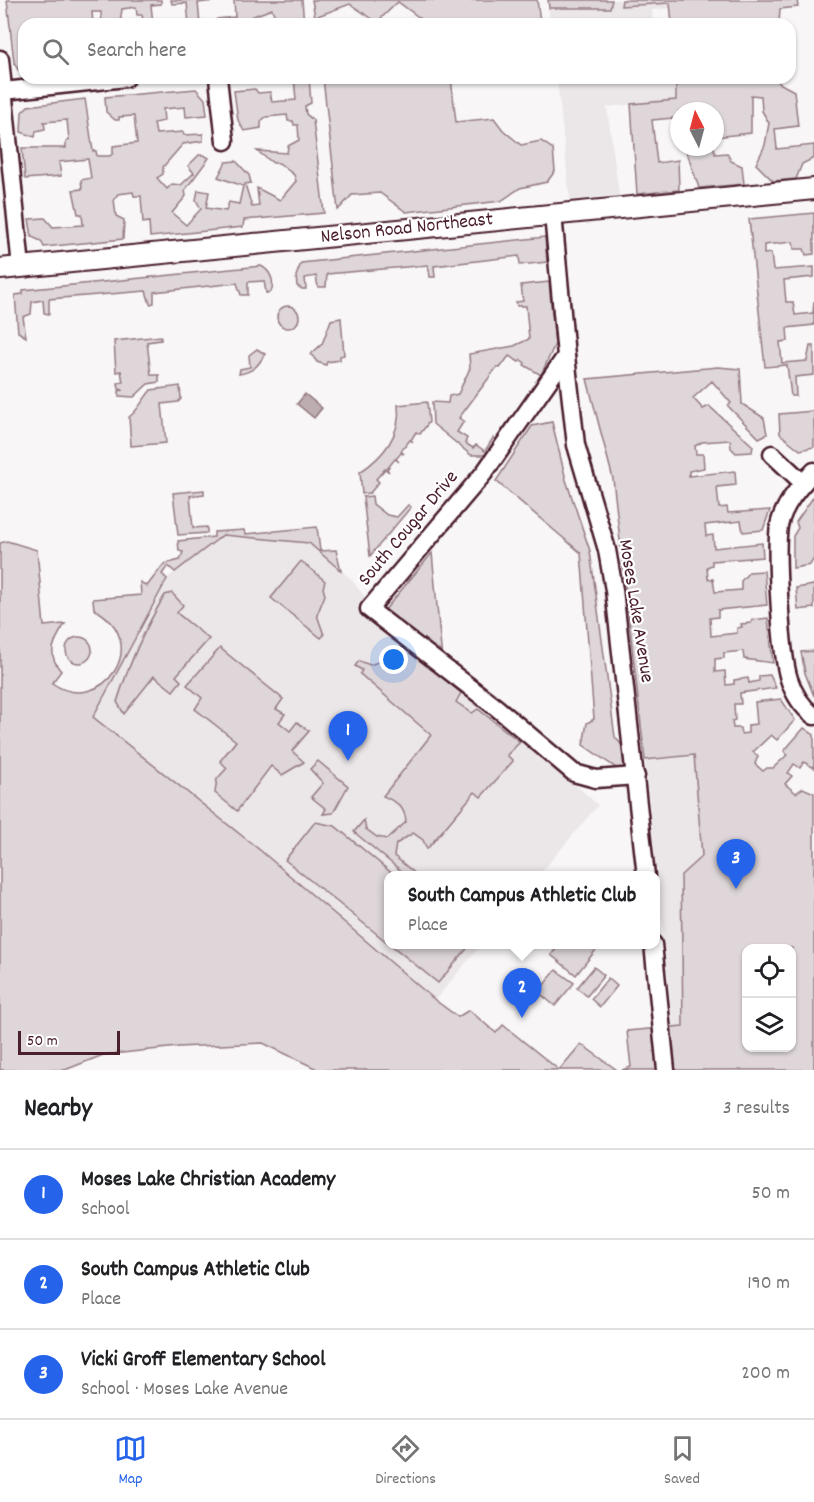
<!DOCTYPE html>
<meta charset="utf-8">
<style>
body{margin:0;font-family:Dekko,sans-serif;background:#f6f6f6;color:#202124}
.controls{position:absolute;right:18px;bottom:18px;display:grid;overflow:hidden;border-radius:12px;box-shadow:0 2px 4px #0004}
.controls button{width:54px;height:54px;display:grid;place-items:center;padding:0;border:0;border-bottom:2px solid #e0e0e0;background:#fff;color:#202124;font:30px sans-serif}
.compass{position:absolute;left:670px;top:102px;width:54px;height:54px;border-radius:50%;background:#fff;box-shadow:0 2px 4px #0004;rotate:354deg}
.scale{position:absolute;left:18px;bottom:15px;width:102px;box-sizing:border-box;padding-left:6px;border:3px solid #4a1f2b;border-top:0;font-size:16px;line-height:21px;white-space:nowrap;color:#4a1f2b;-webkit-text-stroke:4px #fff;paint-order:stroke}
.you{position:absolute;left:394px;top:660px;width:21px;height:21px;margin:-15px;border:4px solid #fff;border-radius:50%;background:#1a73e8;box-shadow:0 0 0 9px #1a73e833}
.badge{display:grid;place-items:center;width:39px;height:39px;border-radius:50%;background:#2563eb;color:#fff;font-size:20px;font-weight:700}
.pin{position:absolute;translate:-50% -50px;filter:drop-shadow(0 2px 3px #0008)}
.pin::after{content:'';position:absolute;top:32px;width:21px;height:18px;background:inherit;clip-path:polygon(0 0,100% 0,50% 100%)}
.popup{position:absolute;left:384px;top:871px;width:276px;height:78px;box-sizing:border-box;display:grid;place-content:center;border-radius:12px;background:#fff;filter:drop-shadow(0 2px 4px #0005);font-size:20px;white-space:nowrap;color:#757577}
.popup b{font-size:22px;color:#202124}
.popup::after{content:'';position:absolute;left:50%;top:100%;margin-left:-12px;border:12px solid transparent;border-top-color:#fff}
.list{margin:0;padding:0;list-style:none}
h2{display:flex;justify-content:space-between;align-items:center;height:78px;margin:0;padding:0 24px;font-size:26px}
h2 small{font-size:20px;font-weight:400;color:#757577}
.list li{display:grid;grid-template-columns:39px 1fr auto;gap:18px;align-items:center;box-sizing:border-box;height:90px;padding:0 24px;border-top:2px solid #e0e0e0}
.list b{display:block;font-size:22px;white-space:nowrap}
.list p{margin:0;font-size:20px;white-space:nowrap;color:#757577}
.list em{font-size:20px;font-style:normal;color:#757577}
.icon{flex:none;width:33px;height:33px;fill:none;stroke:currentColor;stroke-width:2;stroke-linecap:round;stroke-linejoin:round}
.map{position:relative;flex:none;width:814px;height:1070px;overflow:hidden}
.search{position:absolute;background:#fff;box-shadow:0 2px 4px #0004;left:18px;right:18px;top:18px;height:66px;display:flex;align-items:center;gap:15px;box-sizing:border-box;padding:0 21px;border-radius:18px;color:#757577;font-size:22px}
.sheet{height:348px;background:#fff}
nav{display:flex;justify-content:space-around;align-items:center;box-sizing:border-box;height:84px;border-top:2px solid #e0e0e0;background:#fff;font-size:16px;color:#757577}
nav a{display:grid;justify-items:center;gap:3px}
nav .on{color:#2563eb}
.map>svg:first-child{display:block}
.built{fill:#ebe6e8;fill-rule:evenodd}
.green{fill:#ded6d9;stroke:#947a82;stroke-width:1.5;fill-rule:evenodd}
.water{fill:#bdadb0;stroke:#8f747b;stroke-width:1.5}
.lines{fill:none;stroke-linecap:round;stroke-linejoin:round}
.minor-casing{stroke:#4a1f2b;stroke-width:21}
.tertiary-casing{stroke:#4a1f2b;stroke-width:24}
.minor{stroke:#fff;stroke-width:16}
.tertiary{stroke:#fff;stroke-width:20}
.labels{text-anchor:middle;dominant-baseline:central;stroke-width:4.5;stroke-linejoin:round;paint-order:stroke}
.street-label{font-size:20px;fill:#4a1f2b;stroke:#fff}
</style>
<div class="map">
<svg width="814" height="1070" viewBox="0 0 814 1070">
<rect width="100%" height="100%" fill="#f8f6f7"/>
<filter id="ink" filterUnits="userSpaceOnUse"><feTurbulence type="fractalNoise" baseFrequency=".0167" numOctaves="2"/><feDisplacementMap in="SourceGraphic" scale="12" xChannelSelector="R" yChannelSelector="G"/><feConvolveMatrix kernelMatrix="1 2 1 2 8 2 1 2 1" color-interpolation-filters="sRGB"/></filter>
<g filter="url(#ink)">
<g class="built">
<polygon points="548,0 670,0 671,8 652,10 653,24 550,24"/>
<polygon points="557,78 676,78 676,100 607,107 619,195 570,200"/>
<polygon points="223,535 309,543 351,579 367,600 598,805 539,875 388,876 388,944 481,945 435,1000 261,851 93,718 164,581"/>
<path d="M716,753L814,829V1070H678L645,760ZM746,948H792V1048H746Z"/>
</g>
<g class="green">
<polygon points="7,0 161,0 161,4 151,5 153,24 144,24 142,15 137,15 136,7 122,9 120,24 102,24 101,12 92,12 93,24 24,24 24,72 18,70 14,62"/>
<polygon points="171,0 223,0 198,3 200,24 189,24 187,3 172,4"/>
<polygon points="234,0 302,0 304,24 278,24 272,9 251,17 253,24 217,24 217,19 235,17"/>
<polygon points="312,0 537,0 540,21 535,24 428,24 398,2 377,22 350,4 315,17"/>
<polygon points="548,0 612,0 610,8 549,8"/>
<polygon points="622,0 797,0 798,7 780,9 779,24 672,24 670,3 621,6"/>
<polygon points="294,78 309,78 311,103 305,106 306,114 313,120 324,213 244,220 243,227 150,237 149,222 143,223 141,196 134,196 133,192 118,194 114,199 116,216 124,220 123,239 44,247 41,241 32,237 29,219 45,218 53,227 83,225 82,214 78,214 73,190 82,189 81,180 91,178 88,159 59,162 61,176 25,179 22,148 66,148 66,142 69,140 67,120 44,122 45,129 36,131 35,137 21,132 22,112 28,106 85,99 93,151 96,151 97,156 110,156 113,153 113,146 137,143 134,116 119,117 119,120 115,120 106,112 105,97 196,89 205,99 207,115 186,117 185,107 163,109 164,121 154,123 156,134 183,132 184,135 203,134 203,141 183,144 163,167 163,174 157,178 167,189 172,184 181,185 194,173 188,166 199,155 204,155 209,158 185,190 186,196 172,213 186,225 201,209 196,200 198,190 209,192 206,208 226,211 229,202 239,204 243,186 218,177 226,162 236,161 249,175 251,183 245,184 252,207 259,206 257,188 280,200 296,181 294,175 279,163 273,163 257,151 287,153 288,146 299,140 298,125 294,125 293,121 288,121 287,115 266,117 261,121 261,128 244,131 238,120 234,91 255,89 258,93 270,92 272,102 296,100"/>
<polygon points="323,78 451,78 456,122 494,118 503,130 521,145 541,141 553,149 555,171 547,182 520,188 501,201 406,212 380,193 352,195 338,210"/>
<polygon points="676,78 776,78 779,83 794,91 798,126 775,129 777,149 814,145 814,158 802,164 796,179 773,181 756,164 765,145 769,123 762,111 761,96 751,95 751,133 715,137 715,111 679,111 679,140 676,140 673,118 652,120 657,163 678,160 679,190 637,194 631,104 676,100"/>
<polygon points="685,147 714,147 715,154 727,153 731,161 742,166 744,184 699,188"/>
<polygon points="814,213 814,254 806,255 804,249 794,249 793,242 764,245 764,254 771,253 773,270 814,267 814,277 784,280 786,302 793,302 795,315 813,313 814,301 814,325 787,328 788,341 780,342 782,363 807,361 810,346 814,346 814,375 795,377 796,396 791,396 787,365 765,367 749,219"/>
<polygon points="545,237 547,262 520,265 519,256 434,266 435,277 430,277 428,265 327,274 326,287 318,287 316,276 305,278 306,289 302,289 297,286 296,276 301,263"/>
<path d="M261,266C271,271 275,282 271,292L266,293L264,281L248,282V295H241L237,283L154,292V303L150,304L146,291L49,299V314L44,313L43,300L32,302L31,314L23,317L26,337L18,332L15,295L23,294V290Z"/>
<polygon points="549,282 555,344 541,375 524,365 525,363 521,360 519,362 509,356 500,368 497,367 459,418 464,421 457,432 467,438 465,443 473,448 476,445 485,451 493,438 498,441 489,455 471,455 433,424 432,402 448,403 449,396 458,394 470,368 469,354 514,346 529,339 526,306 517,306 516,302 523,301 521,285"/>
<circle cx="288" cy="317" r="11"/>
<polygon points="341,318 344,355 340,356 340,360 327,362 326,365 317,362 311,354 322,344 331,320"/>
<polygon points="161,336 161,340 147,342 151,375 159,375 159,382 148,384 134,397 119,396 119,391 123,390 119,389 118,383 123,382 121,371 116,372 114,341"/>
<path d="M257,349L265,354C258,366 253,372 239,374L240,369L250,367L249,355Z"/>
<path d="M718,367L740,369L742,404L764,418L767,434L759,438L728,406L731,403L712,381L693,398L703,409L709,406L753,446L752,452L736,453L731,448L730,440L702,442L695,446L696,454H703L704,468L689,471V476L735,471L736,485L717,487L719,508L727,507L728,513L770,510L763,530L743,532L741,521L705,525L706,536L713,535L714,548L762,543L763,557L712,561V565L707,567L708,579H713L715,592L741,590V581L749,572L764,571L767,605L718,610V617L710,618L711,636L737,633V628L742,627L741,624L751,623L752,620L768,618L773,663L744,659L743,651L724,653V658L715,659V672L725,671L726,685L734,684V680L748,678L749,683L759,681V676L770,675L776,688L740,693L741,704H734L735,720L732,721L733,728H740L741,734L748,733V725L757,724L755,702L781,699L795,720L777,740L771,735L753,752L758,756L755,764L763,771L767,768H773L787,755L784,751L804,728L814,735V768L804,762L800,768L794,764L788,773L792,776L785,784L796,793L803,788L814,793V1070H622L631,1067L627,1031L683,1026L681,875L702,856L694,755L645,760L613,479L587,379ZM746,948H792V1048H746Z"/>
<path d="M180,386L181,399L178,402L162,404L166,443L131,446L129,417C138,411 143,399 151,390Z"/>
<path d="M427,402L429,422L420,434L416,432L411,440L413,442L410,440L401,451L404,454L401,453L396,459L399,462L395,459L387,469L389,472L385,469L376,479L379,482L370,493L362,494L360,472C383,457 402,434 398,405Z"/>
<polygon points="814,411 814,447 800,450 780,434 779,414"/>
<polygon points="552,422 566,480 590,551 615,737 625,749 626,768 622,772 583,745 587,723 594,719 581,553 496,481 532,426"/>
<polygon points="204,490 204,494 190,496 193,528 207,527 207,533 178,535 173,493"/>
<polygon points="372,496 373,504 387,515 397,517 408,505 411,507 370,556 363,497"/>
<polygon points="814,496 814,558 810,565 793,568 793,536 798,528 796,522"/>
<path d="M317,527L320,551L336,550L341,571L309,543L223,535L175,572L168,566L162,574L167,579L93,717L261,851L435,1000L458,1017L469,1010L496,1033L503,1025L559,1070H319L263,1043L178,1047L103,1055L65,1070H0V543L7,541L37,550L44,626L65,624C54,641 46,654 61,671L52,683C101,718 155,642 94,609L93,599L141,595L140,582L147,586L164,564L180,560L183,552L179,551L178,541L214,537V532L244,530L245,534Z"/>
<polygon points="432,553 442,659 384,611"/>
<polygon points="301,561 325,581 323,588 325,595 317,615 324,635 321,638 271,598"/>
<polygon points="814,585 814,608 798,610 796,588"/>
<path d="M172,593L183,605L177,613L209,639L176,676L181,681L173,691L154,676L124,714L117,702C129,664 144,629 165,595Z"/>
<circle cx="79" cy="650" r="13"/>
<path d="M404,646L461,693L456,702L472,713L478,709L520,742L507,755L513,761L481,797L475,792L427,849L423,840L413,833L396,844L394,856L417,875H406L354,832L364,820L366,829L377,837L387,839L406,822C405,806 396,802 383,796L431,735L360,674L362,670L355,666L359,661L370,665L391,657Z"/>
<polygon points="220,648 283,699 276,709 285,714 279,722 290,731 297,722 309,731 292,751 304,762 282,775 271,766 237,811 215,793 217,779 227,768 220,761 236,741 195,709 202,698 187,685"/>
<polygon points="814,651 814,696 805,673 801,652"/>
<polygon points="318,761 348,786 333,813 323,814 326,809 311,797 323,783 310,769"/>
<polygon points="315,822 335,826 394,875 388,876 388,943 285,860"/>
<polygon points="560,944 600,944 600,945 576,975 551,955"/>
<polygon points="391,945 470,945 438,983"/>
<polygon points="594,967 604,975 587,996 577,988"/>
<polygon points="556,970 574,983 555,1006 538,992"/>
<polygon points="608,978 617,986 600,1007 591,999"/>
<polygon points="581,1044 617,1070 559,1070"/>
</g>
<polygon class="water" points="305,394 322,408 314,418 297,404"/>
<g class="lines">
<g class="minor-casing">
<g id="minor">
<polyline points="0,59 21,267"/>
<polyline points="218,78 225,141"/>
<polyline points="4,91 126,78"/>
<polyline points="553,214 566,356 484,473 369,609 497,708 574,773 596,779 636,776"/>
<polyline points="566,356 576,445 607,550 614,590 646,876"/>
<polyline points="772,454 803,483"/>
<path d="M814,471C800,486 783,505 779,526C775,551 781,655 789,679C794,695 801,706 814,716"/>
<polyline points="653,944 666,1070"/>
</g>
</g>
<g class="tertiary-casing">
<polyline id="tertiary" points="0,269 814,189"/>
</g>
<use href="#minor" class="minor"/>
<use href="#tertiary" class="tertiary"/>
</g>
</g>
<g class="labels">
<g class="street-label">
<text transform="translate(407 229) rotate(-6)">Nelson Road Northeast</text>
<text transform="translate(409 529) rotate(-50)">South Cougar Drive</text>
<text transform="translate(635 611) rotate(81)">Moses Lake Avenue</text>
</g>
</g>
</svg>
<div class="controls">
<button><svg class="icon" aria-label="locate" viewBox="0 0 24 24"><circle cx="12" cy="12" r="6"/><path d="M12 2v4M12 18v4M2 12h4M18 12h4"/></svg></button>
<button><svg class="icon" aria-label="layers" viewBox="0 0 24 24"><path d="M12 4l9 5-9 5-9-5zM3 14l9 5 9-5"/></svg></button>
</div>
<svg class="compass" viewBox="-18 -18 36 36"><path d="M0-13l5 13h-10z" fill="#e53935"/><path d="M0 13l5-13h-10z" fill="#757577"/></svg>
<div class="scale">50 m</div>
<div class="you"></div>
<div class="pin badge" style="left:348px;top:761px">1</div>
<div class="pin badge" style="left:522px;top:1018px">2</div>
<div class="popup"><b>South Campus Athletic Club</b>Place</div>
<div class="pin badge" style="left:736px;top:889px">3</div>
<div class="search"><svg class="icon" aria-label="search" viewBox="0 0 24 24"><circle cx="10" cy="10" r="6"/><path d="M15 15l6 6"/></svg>Search here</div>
</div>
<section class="sheet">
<h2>Nearby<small>3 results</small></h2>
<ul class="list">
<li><span class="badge">1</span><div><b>Moses Lake Christian Academy</b><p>School</p></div><em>50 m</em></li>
<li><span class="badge">2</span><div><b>South Campus Athletic Club</b><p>Place</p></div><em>190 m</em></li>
<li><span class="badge">3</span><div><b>Vicki Groff Elementary School</b><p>School · Moses Lake Avenue</p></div><em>200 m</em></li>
</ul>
</section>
<nav>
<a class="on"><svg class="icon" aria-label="map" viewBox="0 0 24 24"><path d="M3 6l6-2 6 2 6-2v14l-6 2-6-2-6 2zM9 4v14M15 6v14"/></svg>Map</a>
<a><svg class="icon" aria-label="directions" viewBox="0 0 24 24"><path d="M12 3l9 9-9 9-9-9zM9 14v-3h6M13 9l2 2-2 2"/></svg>Directions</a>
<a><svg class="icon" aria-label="saved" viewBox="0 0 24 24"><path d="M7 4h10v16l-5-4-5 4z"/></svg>Saved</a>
</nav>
